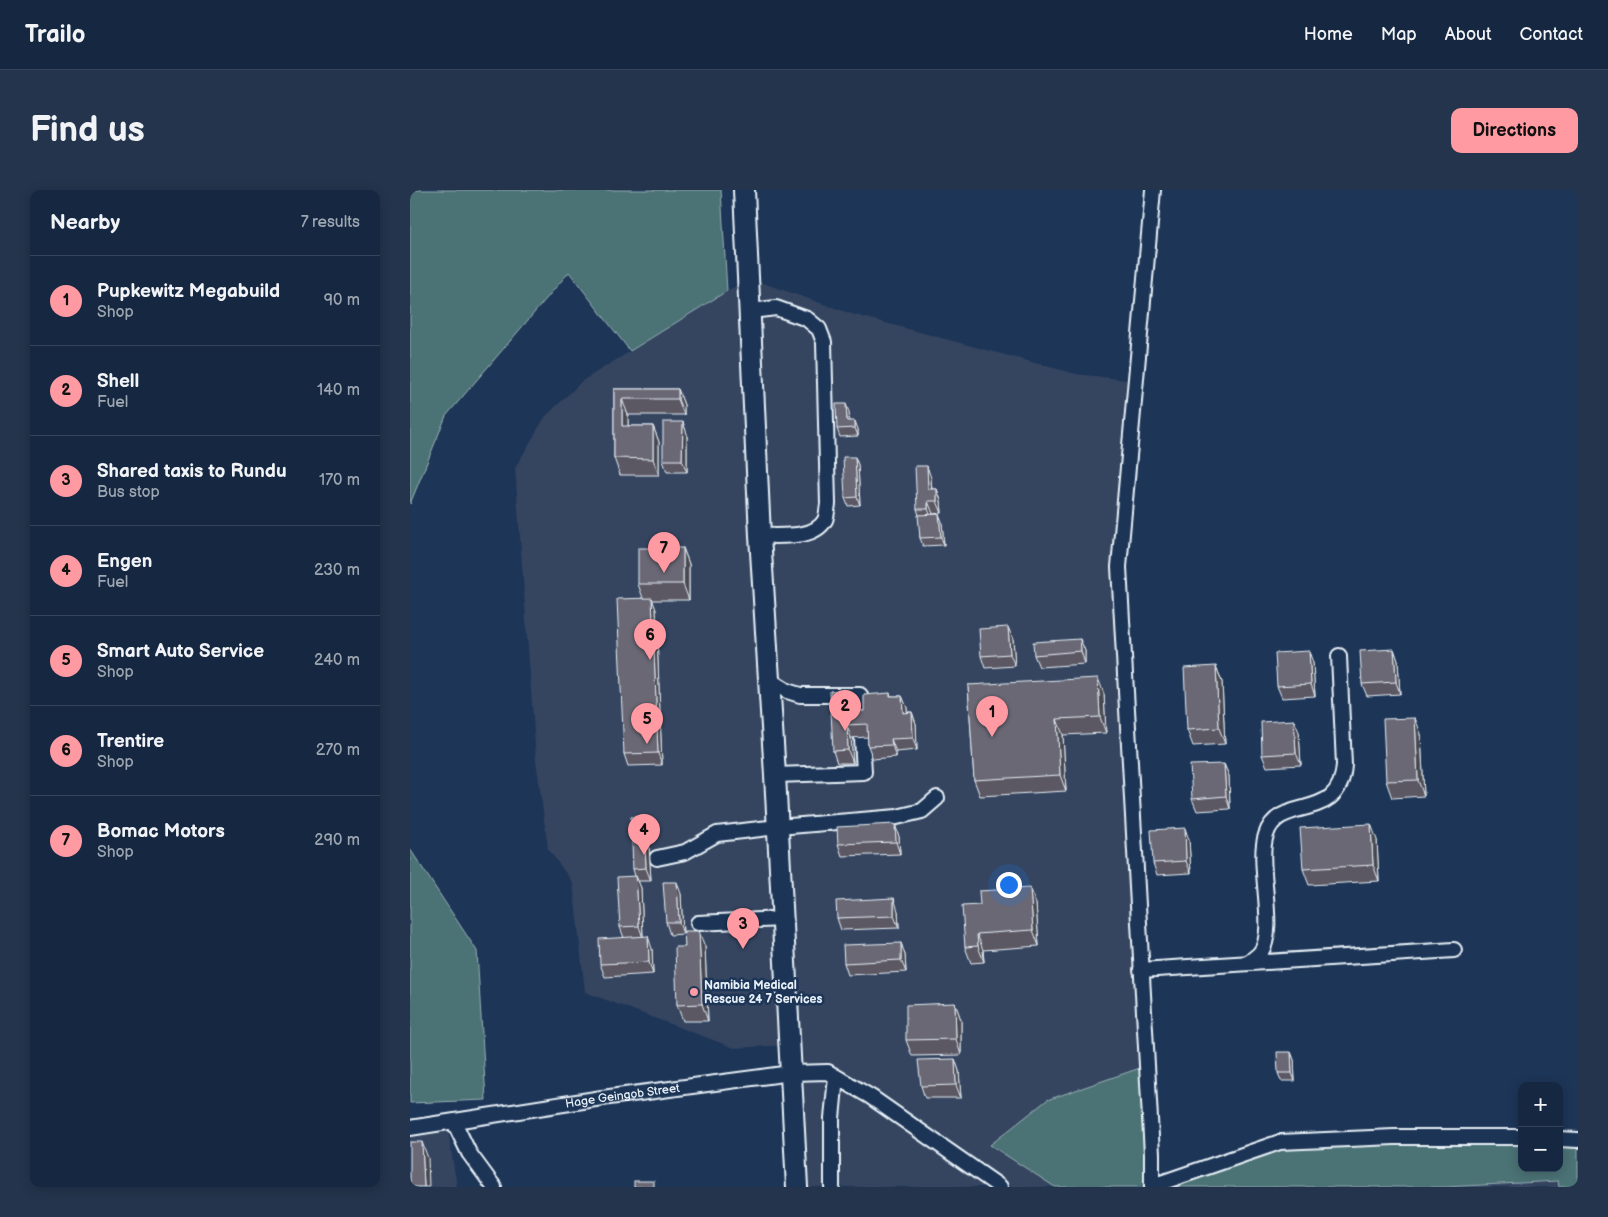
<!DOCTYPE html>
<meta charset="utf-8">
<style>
body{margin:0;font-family:"Balsamiq Sans",sans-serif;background:#23344c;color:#f1f3f6}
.controls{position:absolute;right:15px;bottom:15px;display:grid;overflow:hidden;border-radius:10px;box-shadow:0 2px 12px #0003}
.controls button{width:45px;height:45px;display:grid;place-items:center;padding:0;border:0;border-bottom:1px solid #35445a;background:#162841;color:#f1f3f6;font:25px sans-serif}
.you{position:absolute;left:598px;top:694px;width:18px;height:18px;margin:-12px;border:4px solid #fff;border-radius:50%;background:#1a73e8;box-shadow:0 0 0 8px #1a73e833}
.badge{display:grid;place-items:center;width:32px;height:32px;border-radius:50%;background:#ff9aa2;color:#111;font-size:16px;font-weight:700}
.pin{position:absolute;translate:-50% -41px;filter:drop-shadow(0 1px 2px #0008)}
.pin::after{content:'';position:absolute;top:26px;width:18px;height:15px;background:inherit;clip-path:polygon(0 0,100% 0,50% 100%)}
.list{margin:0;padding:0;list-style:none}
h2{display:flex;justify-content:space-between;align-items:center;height:65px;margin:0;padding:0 20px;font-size:21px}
h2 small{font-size:16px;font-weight:400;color:#9ea6b1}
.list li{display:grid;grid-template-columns:32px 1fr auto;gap:15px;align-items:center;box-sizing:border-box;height:90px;padding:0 20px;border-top:1px solid #35445a}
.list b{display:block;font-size:19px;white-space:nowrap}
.list p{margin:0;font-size:16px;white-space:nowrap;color:#9ea6b1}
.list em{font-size:16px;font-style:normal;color:#9ea6b1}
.map{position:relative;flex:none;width:1168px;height:997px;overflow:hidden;border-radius:10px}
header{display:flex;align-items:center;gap:30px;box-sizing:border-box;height:70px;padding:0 25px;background:#162841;border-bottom:1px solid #35445a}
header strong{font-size:24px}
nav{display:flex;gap:28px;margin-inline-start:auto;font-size:18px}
.intro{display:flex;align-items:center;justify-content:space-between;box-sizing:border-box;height:120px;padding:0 30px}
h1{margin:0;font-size:35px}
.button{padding:12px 22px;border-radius:10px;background:#ff9aa2;color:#111;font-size:18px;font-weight:700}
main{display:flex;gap:30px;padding:0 30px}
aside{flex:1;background:#162841;border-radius:10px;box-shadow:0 2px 12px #0003}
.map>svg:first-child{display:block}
.built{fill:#344460}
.green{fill:#4c7275;stroke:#9ab2b6}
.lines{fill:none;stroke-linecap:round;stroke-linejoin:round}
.minor-casing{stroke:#e8f1f8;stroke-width:18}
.highway-casing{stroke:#e8f1f8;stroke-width:24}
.minor{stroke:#1d3557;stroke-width:14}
.highway{stroke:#1d3557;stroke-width:20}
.wall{fill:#5b5964;stroke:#e8f1f8}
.shaded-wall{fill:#4a4851;stroke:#e8f1f8}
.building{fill:#6a6774;stroke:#e8f1f8}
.poi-dot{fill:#ff9aa2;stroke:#1d3557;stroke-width:2}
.labels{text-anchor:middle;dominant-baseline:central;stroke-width:5;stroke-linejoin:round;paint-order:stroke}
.poi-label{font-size:12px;font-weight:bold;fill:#e8f1f8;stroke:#1d3557;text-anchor:start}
.street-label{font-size:12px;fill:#e8f1f8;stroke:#1d3557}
</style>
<header>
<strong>Trailo</strong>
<nav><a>Home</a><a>Map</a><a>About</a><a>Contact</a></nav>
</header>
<div class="intro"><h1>Find us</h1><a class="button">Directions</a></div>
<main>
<aside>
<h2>Nearby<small>7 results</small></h2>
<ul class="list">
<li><span class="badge">1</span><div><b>Pupkewitz Megabuild</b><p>Shop</p></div><em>90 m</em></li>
<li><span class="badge">2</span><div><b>Shell</b><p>Fuel</p></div><em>140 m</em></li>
<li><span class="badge">3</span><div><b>Shared taxis to Rundu</b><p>Bus stop</p></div><em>170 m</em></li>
<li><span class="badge">4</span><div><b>Engen</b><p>Fuel</p></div><em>230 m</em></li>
<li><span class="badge">5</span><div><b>Smart Auto Service</b><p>Shop</p></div><em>240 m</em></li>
<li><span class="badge">6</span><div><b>Trentire</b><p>Shop</p></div><em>270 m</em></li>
<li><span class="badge">7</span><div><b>Bomac Motors</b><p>Shop</p></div><em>290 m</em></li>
</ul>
</aside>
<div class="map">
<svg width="1168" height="997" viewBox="0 0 1168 997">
<rect width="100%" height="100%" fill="#1d3557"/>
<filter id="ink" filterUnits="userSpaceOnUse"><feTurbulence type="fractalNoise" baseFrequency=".02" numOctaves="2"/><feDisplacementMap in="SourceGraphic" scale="10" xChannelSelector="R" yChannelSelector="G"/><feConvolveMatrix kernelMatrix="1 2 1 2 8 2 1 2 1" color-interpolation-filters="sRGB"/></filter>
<g filter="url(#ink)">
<g class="built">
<polygon points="339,88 442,124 666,184 726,191 709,377 742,997 387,997 380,855 324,858 175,802 163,693 138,659 126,570 105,278 135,227 172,191"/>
<polygon points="37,934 47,997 0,997 0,938"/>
<polygon points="1148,991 1149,997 1035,997"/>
</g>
<g class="green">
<polygon points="0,0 311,0 317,101 220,161 159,82 36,226 0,314"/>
<polygon points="0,659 67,761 76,910 0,913"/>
<polygon points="736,876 742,995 870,952 1112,947 1112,978 1149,978 1149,949 1168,950 1168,997 1149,997 1148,991 1035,997 645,997 580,955 637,910"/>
</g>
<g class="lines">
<g class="minor-casing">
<g id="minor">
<path d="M341,121L366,118L397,129L409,139L414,152L418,314C417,319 417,326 415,330C404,350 369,345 350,346"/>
<polyline points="358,489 377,501 390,505 450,505 452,533"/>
<polyline points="365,585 454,582 452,547"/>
<polyline points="247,668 275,662 307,644 368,637 487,627 512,621 527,608"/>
<polyline points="288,733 373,729"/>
<path d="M838,773C842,770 847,766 850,763C868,741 846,674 856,645C869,603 930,635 934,575L929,466"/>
<polyline points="731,780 1044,760"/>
<polyline points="44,932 59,963 84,997"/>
<path id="s1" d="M0,938L192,908L381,883L418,882L461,907L590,997"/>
<polyline points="1149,949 1168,950"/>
<polyline points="742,996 870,952 984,947 1112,947"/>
<polyline points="422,997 422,928 426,887"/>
<polyline points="742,997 742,964 709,377 743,0"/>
</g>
</g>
<g class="highway-casing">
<polyline id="highway" points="334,0 350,346 365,585 387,997"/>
</g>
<use href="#minor" class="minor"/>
<use href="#highway" class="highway"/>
</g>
<g class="wall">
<polygon points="204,199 268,199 274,215 274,225 218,225 218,236 243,236 249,252 249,285 210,285 204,268"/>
<polygon points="439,222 439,231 448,239 448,246 430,247 427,239"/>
<polygon points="273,232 277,244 277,282 257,282 253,270"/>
<polygon points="445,267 448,275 450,315 438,316 435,308"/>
<polygon points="521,288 522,299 527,299 531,311 532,323 523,324 529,324 532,332 534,355 513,356 510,348 509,325 507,319"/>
<polygon points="273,358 279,374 279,410 242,410 246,420 252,575 218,576 214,564 233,408 228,394"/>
<polygon points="603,449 605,476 575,478 571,466"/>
<polygon points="670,449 675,461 675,474 629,477 624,465"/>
<polygon points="984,459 988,471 990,504 957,506 952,494"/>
<polygon points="903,473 905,506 872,508 867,496"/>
<polygon points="806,476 812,492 815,554 783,556 777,540"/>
<polygon points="558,495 694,504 696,543 653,545 656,601 570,606 564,590"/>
<polygon points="480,503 481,506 492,506 497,518 497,522 502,522 506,534 507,560 486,562 486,567 463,569 458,556 458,547 441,548 443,573 427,573 423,561 440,512 440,521 454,521"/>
<polygon points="889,542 891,575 857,577 852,565"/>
<polygon points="1011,544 1014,606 982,608 976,591"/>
<polygon points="814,574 819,586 820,619 787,621 782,609"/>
<polygon points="485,634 489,647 490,664 432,666 428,654"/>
<polygon points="238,638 241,691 228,691 231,698 233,747 242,759 243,784 195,787 190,774 214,748 210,737 225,686 223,679"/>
<polygon points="779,650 781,683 747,685 743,673"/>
<polygon points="967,650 969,691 899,695 893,679"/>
<polygon points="271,704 273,744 260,745 256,732"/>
<polygon points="626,714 629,756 573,760 574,772 561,773 555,757 570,715"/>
<polygon points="488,721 489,738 431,740 427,728"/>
<polygon points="491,753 495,765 496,782 438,785 434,773"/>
<polygon points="275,757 295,757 298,831 273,831 267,815"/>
<polygon points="545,813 551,830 551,865 502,866 496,850"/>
<polygon points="881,862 884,870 885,891 871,891 868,883"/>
<polygon points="545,869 549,881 551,908 515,908 511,896"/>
</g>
<g class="shaded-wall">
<polygon points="268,199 274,215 274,225 268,209"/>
<polygon points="212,209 218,225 218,252 212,236"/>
<polygon points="436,214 439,222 440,239 437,231"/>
<polygon points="445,231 448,239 448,246 445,238"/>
<polygon points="273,232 277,244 277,282 272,270"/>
<polygon points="243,236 249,252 249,285 243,269"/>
<polygon points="445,267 448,275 450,315 447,307"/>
<polygon points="517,276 521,288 522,311 518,299"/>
<polygon points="527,299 531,311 532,323 527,311"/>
<polygon points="518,311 523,324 523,331 518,319"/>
<polygon points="529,324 532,332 534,355 531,347"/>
<polygon points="273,358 279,374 279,410 273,394"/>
<polygon points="242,408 246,420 252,575 248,563"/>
<polygon points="598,437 603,449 605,476 600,464"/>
<polygon points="670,449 675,461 675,474 671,461"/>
<polygon points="984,459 988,471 990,504 986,492"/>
<polygon points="899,461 903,473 905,506 901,494"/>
<polygon points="806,476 812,492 815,554 809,538"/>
<polygon points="688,488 694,504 696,543 690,527"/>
<polygon points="435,500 440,512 441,534 437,521"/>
<polygon points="492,506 497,518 498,535 493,523"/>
<polygon points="502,522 506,534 507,560 503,548"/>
<polygon points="1005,528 1011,544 1014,606 1008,590"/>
<polygon points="647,529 653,545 656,601 650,585"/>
<polygon points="884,530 889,542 891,575 886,563"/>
<polygon points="437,535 441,548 443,573 438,560"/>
<polygon points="481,549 486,562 486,567 482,555"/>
<polygon points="814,574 819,586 820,619 816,606"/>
<polygon points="234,626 238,638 241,691 236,678"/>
<polygon points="485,634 489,647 490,664 486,652"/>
<polygon points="961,634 967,650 969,691 963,675"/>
<polygon points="775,638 779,650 781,683 776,671"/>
<polygon points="226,686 231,698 233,748 229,736"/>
<polygon points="267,692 271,704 273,744 269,732"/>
<polygon points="620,698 626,714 629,756 623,740"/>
<polygon points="484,708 488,721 489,738 484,726"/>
<polygon points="289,741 295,757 298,831 292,814"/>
<polygon points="567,744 573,760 574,772 568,756"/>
<polygon points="238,746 242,759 243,784 239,772"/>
<polygon points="491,753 495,765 496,782 491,770"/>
<polygon points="545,813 551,830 551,865 546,849"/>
<polygon points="881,862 884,870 885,891 882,883"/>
<polygon points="545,869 549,881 551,908 546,895"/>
<polygon points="12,952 18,968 19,997 14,997"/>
</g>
<g class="building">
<polygon points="204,199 268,199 268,209 212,209 212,236 243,236 243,269 204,268"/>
<polygon points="426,214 436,214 437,231 445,231 445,238 427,239"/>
<polygon points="253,232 273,232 272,270 253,270"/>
<polygon points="433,267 445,267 447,307 435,308"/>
<polygon points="505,276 517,276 518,299 527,299 527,311 518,311 518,319 507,319"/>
<polygon points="529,324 531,347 510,348 508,325"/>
<rect x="228" y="358" width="45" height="36"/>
<polygon points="242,408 248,563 214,564 207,409"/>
<polygon points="598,437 600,464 571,466 569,439"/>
<polygon points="670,449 671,461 624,465 623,452"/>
<polygon points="984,459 986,492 952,494 950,461"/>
<polygon points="899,461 901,494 867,496 865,463"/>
<polygon points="806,476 809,538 777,540 774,478"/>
<polygon points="688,488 690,527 647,529 650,585 564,590 558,495"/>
<polygon points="435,500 437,521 454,521 454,505 480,503 480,506 492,506 493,523 502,522 503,548 481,549 482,555 458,556 457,534 437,535 438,560 423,561 420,501"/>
<polygon points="1005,528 1008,590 976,591 973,529"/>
<polygon points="884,530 886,563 852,565 851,532"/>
<polygon points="814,574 816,606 782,609 780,575"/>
<polygon points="234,626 236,678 223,679 221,627"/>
<polygon points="485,634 486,652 428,654 427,637"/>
<polygon points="961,634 963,675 893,679 890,638"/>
<polygon points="775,638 776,671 743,673 741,640"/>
<polygon points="226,686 229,736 210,737 207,687"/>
<polygon points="253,692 267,692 269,732 256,732"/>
<polygon points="620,698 623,740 567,744 568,756 555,757 552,716 570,715 569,701"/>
<polygon points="484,708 484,726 427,728 426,711"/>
<polygon points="274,741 289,741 292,814 267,815 265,757 275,757"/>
<polygon points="238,746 239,772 190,774 189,749"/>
<polygon points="491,753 491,770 434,773 433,755"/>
<polygon points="545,813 546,849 496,850 496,815"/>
<polygon points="867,862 881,862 882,883 868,883"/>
<polygon points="545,869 546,895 511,896 508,870"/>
<polygon points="0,952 12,952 14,997 0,997"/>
<rect x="224" y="991" width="20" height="6"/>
</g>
</g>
<circle class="poi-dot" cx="284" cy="802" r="5"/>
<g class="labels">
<g class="poi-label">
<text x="294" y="795">Namibia Medical<tspan x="294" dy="14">Rescue 24 7 Services</tspan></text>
</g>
<g class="street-label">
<text stroke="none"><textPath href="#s1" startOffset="215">Hage Geingob Street</textPath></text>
</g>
</g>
</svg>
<div class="controls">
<button>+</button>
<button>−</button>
</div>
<div class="you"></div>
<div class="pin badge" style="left:582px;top:547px">1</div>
<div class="pin badge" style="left:435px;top:541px">2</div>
<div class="pin badge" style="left:333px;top:759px">3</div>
<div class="pin badge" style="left:234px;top:665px">4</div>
<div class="pin badge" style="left:237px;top:554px">5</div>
<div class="pin badge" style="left:240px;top:470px">6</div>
<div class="pin badge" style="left:254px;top:383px">7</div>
</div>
</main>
